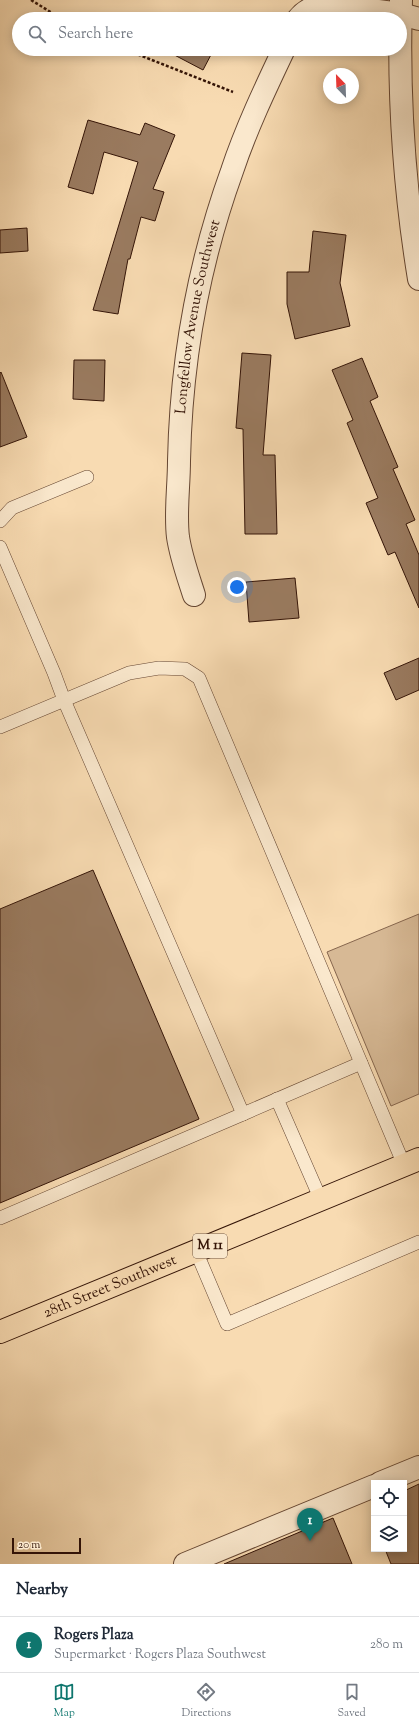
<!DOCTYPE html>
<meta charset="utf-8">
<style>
body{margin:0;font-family:"Sorts Mill Goudy",serif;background:#f2f2f3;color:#1f2937}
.controls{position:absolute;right:12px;bottom:12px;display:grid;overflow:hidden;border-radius:0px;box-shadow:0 2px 10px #0003}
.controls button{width:36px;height:36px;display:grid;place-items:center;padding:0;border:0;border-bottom:1px solid #e0e1e3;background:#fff;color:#1f2937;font:20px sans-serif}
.compass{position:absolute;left:323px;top:68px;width:36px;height:36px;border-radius:50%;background:#fff;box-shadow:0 2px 10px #0003;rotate:337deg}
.scale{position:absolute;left:12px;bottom:10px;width:69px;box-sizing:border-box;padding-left:4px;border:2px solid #341407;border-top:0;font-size:11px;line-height:14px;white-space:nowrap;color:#341407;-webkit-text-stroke:3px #fae8cd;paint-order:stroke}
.you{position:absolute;left:237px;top:587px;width:14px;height:14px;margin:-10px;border:3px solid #fff;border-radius:50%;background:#1a73e8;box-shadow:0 0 0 6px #1a73e833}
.badge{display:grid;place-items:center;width:26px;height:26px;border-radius:50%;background:#0f766e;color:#fff;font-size:13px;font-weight:700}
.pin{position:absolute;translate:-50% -33px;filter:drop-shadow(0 1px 2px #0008)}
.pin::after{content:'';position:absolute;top:21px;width:14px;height:12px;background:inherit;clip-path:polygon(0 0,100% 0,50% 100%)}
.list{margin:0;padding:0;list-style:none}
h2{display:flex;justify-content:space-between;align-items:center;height:52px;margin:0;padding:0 16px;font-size:17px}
h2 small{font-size:13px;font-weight:400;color:#747a83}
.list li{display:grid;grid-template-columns:26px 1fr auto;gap:12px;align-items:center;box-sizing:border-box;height:56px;padding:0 16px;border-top:1px solid #e0e1e3}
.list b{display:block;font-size:15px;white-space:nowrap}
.list p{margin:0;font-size:13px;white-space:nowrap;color:#747a83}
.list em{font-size:13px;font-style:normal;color:#747a83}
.icon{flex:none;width:22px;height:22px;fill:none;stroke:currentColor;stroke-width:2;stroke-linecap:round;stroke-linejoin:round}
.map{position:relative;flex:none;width:419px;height:1564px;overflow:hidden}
.search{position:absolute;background:#fff;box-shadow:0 2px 10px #0003;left:12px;right:12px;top:12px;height:44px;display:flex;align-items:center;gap:10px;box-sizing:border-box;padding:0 14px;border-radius:22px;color:#747a83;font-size:15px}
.sheet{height:108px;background:#fff}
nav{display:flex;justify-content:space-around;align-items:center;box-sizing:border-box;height:56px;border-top:1px solid #e0e1e3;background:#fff;font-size:11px;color:#747a83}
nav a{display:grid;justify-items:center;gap:2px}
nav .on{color:#0f766e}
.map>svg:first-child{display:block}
.green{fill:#d7b995;stroke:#86664e}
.building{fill:#9a7b60;stroke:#341407}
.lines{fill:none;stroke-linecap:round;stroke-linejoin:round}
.service-casing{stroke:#654632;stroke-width:14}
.minor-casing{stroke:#654632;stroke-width:24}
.primary-casing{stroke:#341407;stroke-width:24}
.path{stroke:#341407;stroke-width:2.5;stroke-dasharray:3 2;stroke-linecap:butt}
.service{stroke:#fae8cd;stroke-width:13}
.minor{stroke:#fae8cd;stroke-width:22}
.primary{stroke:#f8dbb2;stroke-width:22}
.labels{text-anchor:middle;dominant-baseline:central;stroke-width:3;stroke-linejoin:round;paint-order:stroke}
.shield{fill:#fae8cd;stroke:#6f5442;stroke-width:1}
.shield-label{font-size:14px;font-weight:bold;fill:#341407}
.street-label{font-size:15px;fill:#341407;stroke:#fae8cd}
</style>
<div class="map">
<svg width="419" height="1564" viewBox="0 0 419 1564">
<rect width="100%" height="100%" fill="#f8dbb2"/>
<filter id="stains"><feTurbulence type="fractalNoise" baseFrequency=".005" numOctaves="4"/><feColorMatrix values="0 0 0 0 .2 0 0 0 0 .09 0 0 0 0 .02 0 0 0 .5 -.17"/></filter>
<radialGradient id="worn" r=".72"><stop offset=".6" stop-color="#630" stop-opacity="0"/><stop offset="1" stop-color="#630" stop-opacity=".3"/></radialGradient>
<polygon class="green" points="419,914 419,1094 391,1106 327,952"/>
<g class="building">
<polygon points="163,49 214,49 203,70"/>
<polygon points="88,120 140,135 145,123 175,135 153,189 164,192 155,221 141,217 130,259 128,259 118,314 93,310 138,162 104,152 93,194 68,187"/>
<polygon points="27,228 28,251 0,253 0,230"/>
<polygon points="313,231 346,235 340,283 350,326 295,339 287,304 287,272 309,272"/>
<polygon points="242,353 271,355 263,455 275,455 277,534 245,534 243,429 236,428"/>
<polygon points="362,358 378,397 370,401 398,467 393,469 415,520 406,524 419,555 419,608 395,552 388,555 366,503 378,498 347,423 353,420 332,370"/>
<polygon points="74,360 105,360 104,401 73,399"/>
<polygon points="1,372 27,437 0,447 0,373"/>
<polygon points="295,578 299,618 249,622 246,582"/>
<polygon points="419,658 419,690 396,700 384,673"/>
<polygon points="93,870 199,1119 0,1203 0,909"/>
<polygon points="419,1484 419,1564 391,1564 385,1549 404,1549 404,1491"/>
<polygon points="333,1518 352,1564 224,1564"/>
</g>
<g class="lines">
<g class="service-casing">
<g id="service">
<polyline points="0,521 12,508 87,477"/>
<polyline points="0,547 54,673 64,700 243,1114 361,1063"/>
<polyline points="0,727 129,673 159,668 185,669 199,678 404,1165"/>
<polyline points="277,1099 321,1200"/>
<polyline points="0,1218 243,1114"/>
<polyline points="196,1251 227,1324 419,1242"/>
</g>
</g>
<g class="minor-casing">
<g id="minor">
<path d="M401,0C398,93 404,187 419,279"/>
<path d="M298,19C305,10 314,6 326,4L401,14L419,19"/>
<path id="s1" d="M194,595C188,576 181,557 178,537C175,513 179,486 179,461C181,362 198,265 232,171C246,129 265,89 284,49"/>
<polyline points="380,1483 419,1467"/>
<polyline points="185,1564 374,1486"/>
</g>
</g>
<g class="primary-casing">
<g id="primary">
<path id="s2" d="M0,1332L419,1159"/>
</g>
</g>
<g class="path">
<polyline points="31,0 62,19"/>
<polyline points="124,49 233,92"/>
</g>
<use href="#service" class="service"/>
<use href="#minor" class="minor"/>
<use href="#primary" class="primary"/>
</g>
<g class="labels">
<rect class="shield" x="193" y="1234" width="34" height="24" rx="3"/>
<g class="shield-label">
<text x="210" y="1246">M 11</text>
</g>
<g class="street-label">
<text stroke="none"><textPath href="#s1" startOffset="282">Longfellow Avenue Southwest</textPath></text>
<text stroke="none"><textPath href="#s2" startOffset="119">28th Street Southwest</textPath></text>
</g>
</g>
<rect width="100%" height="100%" filter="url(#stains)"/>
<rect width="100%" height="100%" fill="url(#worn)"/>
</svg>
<div class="controls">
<button><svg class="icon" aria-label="locate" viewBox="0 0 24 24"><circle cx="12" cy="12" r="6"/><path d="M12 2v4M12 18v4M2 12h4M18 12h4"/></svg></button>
<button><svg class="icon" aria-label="layers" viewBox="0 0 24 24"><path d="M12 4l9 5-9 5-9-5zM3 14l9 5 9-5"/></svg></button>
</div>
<svg class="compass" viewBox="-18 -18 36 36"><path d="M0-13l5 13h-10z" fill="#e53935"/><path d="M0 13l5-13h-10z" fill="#747a83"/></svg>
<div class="scale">20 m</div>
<div class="you"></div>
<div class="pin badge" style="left:310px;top:1541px">1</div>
<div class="search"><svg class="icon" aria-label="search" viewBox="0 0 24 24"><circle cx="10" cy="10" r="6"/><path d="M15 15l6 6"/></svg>Search here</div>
</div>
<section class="sheet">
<h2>Nearby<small></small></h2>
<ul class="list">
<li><span class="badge">1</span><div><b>Rogers Plaza</b><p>Supermarket · Rogers Plaza Southwest</p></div><em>280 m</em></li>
</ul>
</section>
<nav>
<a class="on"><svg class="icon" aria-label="map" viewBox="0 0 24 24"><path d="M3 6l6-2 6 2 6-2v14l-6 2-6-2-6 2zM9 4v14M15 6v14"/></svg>Map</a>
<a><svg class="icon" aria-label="directions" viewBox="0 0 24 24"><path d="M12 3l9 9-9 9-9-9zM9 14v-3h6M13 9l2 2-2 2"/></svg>Directions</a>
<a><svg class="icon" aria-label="saved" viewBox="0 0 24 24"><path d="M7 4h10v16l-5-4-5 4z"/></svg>Saved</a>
</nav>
